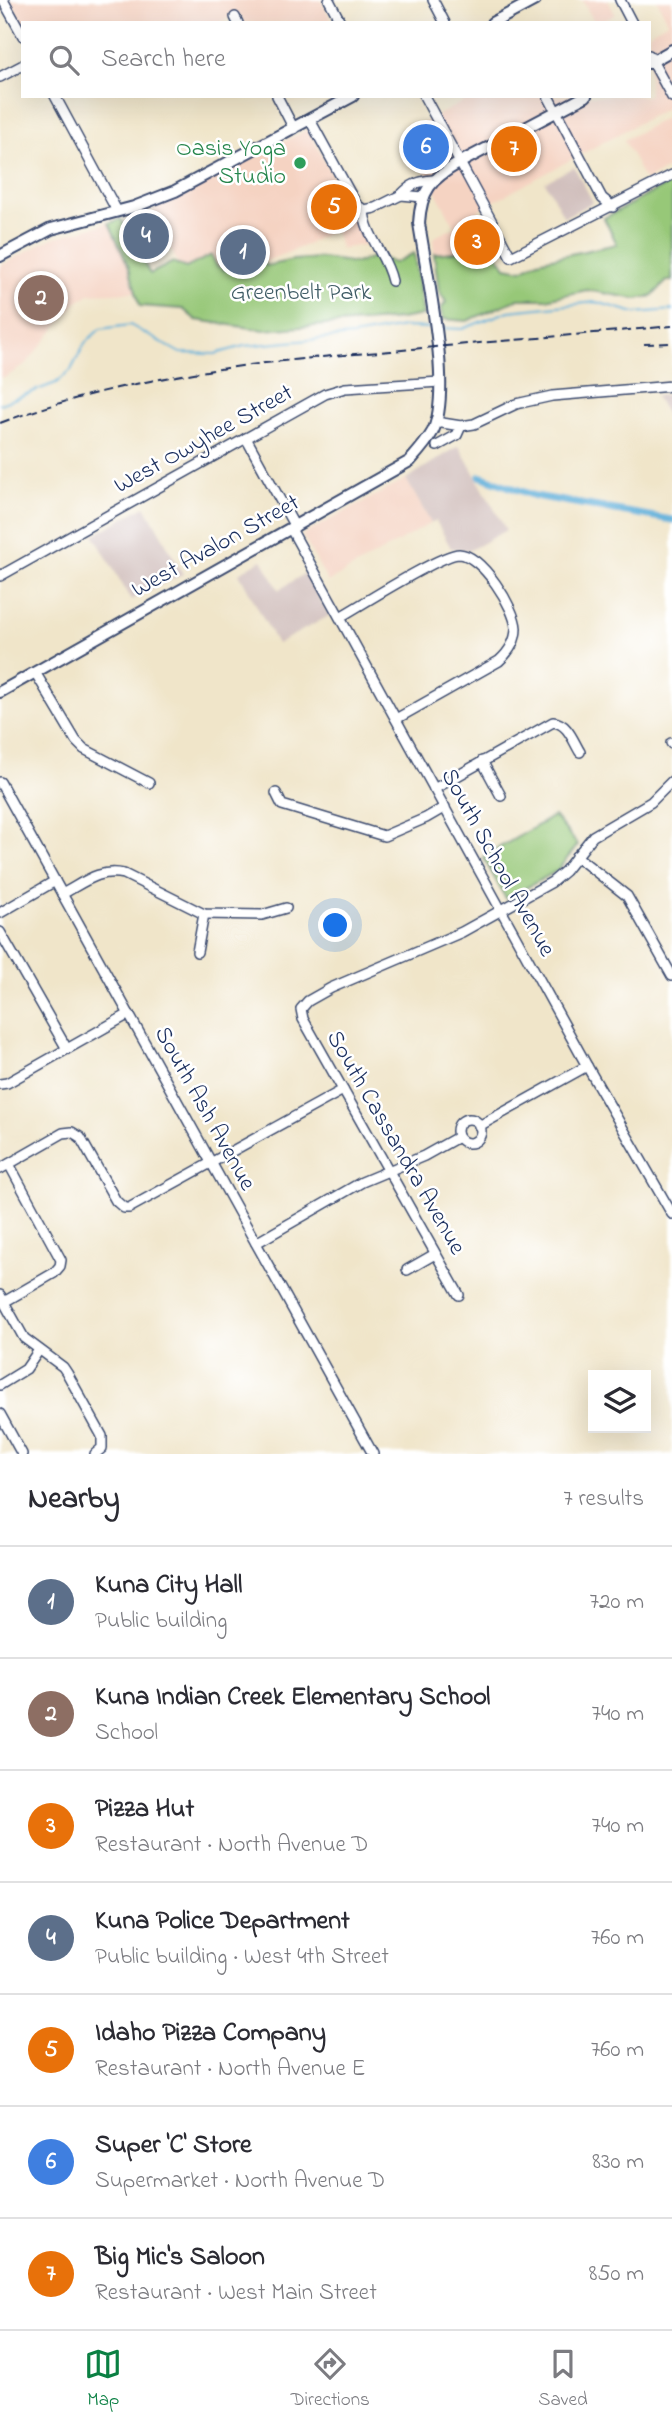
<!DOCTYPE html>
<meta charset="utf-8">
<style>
body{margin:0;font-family:"Indie Flower",sans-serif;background:#f7f7f7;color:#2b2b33}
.controls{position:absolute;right:21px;bottom:21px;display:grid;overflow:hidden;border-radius:0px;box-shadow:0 7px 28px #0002}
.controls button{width:63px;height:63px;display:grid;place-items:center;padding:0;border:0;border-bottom:2px solid #e1e1e2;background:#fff;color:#2b2b33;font:35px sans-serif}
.you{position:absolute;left:336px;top:926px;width:24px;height:24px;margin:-18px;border:5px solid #fff;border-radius:50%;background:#1a73e8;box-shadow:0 0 0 10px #1a73e833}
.badge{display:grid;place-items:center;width:46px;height:46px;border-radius:50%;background:#0b8043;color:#fff;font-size:23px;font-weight:700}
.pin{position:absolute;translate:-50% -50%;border:4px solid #fff;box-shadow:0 2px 7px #0006}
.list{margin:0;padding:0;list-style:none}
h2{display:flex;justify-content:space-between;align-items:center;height:91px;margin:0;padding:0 28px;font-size:30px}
h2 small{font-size:23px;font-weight:400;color:#7c7c81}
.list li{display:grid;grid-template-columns:46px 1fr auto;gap:21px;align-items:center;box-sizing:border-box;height:112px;padding:0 28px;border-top:2px solid #e1e1e2}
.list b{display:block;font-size:26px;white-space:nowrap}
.list p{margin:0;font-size:23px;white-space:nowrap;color:#7c7c81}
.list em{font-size:23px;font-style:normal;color:#7c7c81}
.icon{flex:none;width:38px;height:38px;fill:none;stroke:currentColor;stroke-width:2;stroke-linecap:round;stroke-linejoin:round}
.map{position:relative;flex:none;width:672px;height:1454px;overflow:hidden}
.search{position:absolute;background:#fff;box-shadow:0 7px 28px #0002;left:21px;right:21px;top:21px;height:77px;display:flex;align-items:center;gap:18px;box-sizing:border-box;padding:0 24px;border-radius:0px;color:#7c7c81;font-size:26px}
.sheet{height:875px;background:#fff}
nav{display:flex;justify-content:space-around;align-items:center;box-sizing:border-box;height:98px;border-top:2px solid #e1e1e2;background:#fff;font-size:19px;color:#7c7c81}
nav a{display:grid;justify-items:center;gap:4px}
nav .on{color:#0b8043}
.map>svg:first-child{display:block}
.built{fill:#f5d3c2}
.industrial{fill:#d1c0bd}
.green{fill:#97c878;stroke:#597c6b;stroke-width:2}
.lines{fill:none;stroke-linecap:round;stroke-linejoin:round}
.stream{stroke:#5eafd9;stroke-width:2}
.canal{stroke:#5eafd9;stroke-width:7}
.minor-casing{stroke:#3b4a6e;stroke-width:12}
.major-casing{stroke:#3b4a6e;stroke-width:14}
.minor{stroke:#fff;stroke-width:9}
.major{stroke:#fff;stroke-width:10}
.rail{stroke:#1b2f5e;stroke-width:2;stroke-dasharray:10 5;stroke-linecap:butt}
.leisure-dot{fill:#2e9e5b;stroke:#fff;stroke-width:2.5}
.labels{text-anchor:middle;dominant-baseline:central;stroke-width:5;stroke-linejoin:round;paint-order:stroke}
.leisure-label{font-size:24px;fill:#27864d;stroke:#fff;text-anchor:end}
.park-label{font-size:24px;fill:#405d66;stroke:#fff}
.street-label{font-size:24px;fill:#1b2f5e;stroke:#fff}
</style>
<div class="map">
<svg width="672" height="1454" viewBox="0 0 672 1454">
<rect width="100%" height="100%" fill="#fff"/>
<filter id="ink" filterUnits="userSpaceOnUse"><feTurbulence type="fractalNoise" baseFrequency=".0143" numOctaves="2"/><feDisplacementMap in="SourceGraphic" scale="14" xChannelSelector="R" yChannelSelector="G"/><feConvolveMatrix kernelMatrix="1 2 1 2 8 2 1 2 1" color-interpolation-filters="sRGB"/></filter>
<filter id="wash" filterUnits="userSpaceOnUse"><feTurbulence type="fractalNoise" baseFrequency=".00686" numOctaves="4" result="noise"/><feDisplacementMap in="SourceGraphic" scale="28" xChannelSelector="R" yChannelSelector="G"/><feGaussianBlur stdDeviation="1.57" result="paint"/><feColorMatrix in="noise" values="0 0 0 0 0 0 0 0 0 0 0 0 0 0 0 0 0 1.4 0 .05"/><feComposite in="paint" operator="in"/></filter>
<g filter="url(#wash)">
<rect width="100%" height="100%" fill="#f0e5c9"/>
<g class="built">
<polygon points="10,0 321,0 333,23 244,23 239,14 217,23 23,23"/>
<polygon points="582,0 608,0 615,14 600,23 595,23"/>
<polygon points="657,0 672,0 672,105 478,210 496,246 434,254 433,238 455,227 404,133 474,96 649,96 649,33 668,22"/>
<polygon points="671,115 672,166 645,181 624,140"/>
<polygon points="308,129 368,244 341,249 334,229 304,246 259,264 237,267 235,265 225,270 217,266 211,255 185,268 179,265 151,211"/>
<polygon points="109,223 129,267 136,292 89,294 76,303 27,363 6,377 0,378 0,266 52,238"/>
<polygon points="406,479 431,523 328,582 302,535"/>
</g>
<g class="industrial">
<polygon points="574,167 593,202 564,217 545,182"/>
<polygon points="672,394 672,425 655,396"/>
<polygon points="459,446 506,530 470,550 451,548 436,521 431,523 406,479"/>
<polygon points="145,506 183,574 131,600 94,535"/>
<polygon points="262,560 279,590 305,573 329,616 277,644 239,573"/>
</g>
<g class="green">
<polygon points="672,182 672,281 667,281 652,296 636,299 587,290 546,299 518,299 467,321 443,319 441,309 446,302 439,291 434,254 493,248 506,267 522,270 538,261 617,244 604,218"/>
<polygon points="121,219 150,274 173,262 186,268 211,255 217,266 225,270 235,265 237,267 250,260 252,263 263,262 266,266 293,260 322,258 356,263 376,256 394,263 414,253 423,315 400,319 264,330 196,320 183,309 140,306 129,267 109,223"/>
<polygon points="554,816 578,845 557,871 506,899 483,857"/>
</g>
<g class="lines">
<g class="stream">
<polyline points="440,328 462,329 509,311 596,302 635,313 672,310"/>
<polyline points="0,404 56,383 71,370 85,343 100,329 130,325 180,353 215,354 244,346 353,336 403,327 431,328"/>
</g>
<polyline class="canal" points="480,476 535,496 672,520"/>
</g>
</g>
<g filter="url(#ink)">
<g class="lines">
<g class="minor-casing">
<g id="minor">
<polyline points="3,0 23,36"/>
<polyline points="329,0 341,23"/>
<polyline points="433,0 445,23"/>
<polyline points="620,0 632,23"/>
<polyline points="235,17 238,23"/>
<polyline points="649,55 672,97"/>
<polyline points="0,77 23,65"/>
<polyline points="55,96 117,211"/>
<polyline points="277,96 294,129"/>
<polyline points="424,96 511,257 672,175"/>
<polyline points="548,96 602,198 613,207"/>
<path d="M310,120L356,204L364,210C365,235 387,256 392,281"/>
<path d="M423,197L401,195C410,185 419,181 433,180"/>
<polyline points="364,210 375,208 401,195"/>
<polyline points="436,422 461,426 474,424 516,404 552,396 672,386"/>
<polyline points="246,438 295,527"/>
<polyline points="437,446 457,435 461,426"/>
<polyline points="291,529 587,1066 672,1214"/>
<polyline points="0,576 325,394 345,388 440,382"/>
<path d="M340,617C361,605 441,554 459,554C482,555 515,608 516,628C516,642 509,652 499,661L396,719"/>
<polyline points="35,672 76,741 84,749 149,783"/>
<polyline points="671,743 672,744"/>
<polyline points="482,761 501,796"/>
<polyline points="0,782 373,1454"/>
<path d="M434,789L553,722C568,723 573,741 580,752"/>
<polyline points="276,793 282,805 384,836 426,818 445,807"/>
<polyline points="576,856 627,896 672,976"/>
<path d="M62,894C83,883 100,868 124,874L204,914L262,915L286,908"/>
<polyline points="0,913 55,881"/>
<polyline points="0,932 67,1049"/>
<polyline points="197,952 204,914"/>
<polyline points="0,1084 7,1083 129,1014"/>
<circle cx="469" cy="1131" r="12"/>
<polyline points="479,1126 587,1066"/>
<polyline points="0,1169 63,1133 72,1132 80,1137 116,1201 124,1208 129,1208 343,1090"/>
<polyline points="256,1243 362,1182 424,1156 458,1137"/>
<polyline points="407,1270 435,1254"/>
<polyline points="0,1295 24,1338 63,1367 67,1373 102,1436 102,1448 95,1454"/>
<polyline points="459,1295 303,1019 301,1009 308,1001 331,988 462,932 552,882 565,871 593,836 651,802 672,781"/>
<polyline points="4,1302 54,1273 60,1266 61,1260 9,1164"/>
<polyline points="0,1385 26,1369 39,1350"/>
<polyline points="0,1414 22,1454"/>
</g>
</g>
<g class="major-casing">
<g id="major">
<polyline points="492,23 535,0"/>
<polyline points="649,63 672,50"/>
<polyline points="0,256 51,229 134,207 175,191 353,96"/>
<path d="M0,692L410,461C418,452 427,442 433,431C453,388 426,272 419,223C421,190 431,179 459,163L586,96"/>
</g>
</g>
<use href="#minor" class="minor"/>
<use href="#major" class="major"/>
<g class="rail">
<polyline points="644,344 672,343"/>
<path d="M0,423C129,375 256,362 391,351C485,342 578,335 672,326"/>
</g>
</g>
</g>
<circle class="leisure-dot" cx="300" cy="163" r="7"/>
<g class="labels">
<g class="leisure-label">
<text x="286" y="149">Oasis Yoga<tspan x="286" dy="28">Studio</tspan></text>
</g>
<g class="park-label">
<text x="301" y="293">Greenbelt Park</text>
</g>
<g class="street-label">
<text transform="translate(204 440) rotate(-29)">West Owyhee Street</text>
<text transform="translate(216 547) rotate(-29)">West Avalon Street</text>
<text transform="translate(497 863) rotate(61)">South School Avenue</text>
<text transform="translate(204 1109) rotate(61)">South Ash Avenue</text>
<text transform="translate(395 1143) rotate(60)">South Cassandra Avenue</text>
</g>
</g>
</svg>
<div class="controls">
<button><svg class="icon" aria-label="layers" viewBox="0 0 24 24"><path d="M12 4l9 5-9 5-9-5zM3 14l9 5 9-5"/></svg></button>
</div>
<div class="you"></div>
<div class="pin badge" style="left:243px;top:252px;background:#5c6f8a">1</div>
<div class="pin badge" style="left:41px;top:298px;background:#8d6e63">2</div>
<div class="pin badge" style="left:477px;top:242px;background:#e8710a">3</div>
<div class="pin badge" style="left:146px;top:236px;background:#5c6f8a">4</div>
<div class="pin badge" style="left:334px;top:207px;background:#e8710a">5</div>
<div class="pin badge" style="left:426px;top:147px;background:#3f7fe0">6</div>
<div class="pin badge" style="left:514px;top:149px;background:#e8710a">7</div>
<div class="search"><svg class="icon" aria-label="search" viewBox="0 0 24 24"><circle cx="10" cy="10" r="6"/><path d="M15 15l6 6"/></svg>Search here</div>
</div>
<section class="sheet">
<h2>Nearby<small>7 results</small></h2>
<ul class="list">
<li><span class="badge" style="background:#5c6f8a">1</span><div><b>Kuna City Hall</b><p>Public building</p></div><em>720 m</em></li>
<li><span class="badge" style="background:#8d6e63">2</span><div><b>Kuna Indian Creek Elementary School</b><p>School</p></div><em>740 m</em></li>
<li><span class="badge" style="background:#e8710a">3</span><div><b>Pizza Hut</b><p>Restaurant · North Avenue D</p></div><em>740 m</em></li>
<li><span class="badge" style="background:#5c6f8a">4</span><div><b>Kuna Police Department</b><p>Public building · West 4th Street</p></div><em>760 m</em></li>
<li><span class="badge" style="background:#e8710a">5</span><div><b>Idaho Pizza Company</b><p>Restaurant · North Avenue E</p></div><em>760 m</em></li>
<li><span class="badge" style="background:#3f7fe0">6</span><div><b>Super 'C' Store</b><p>Supermarket · North Avenue D</p></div><em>830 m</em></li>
<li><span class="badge" style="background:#e8710a">7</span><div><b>Big Mic's Saloon</b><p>Restaurant · West Main Street</p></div><em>850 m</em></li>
</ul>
</section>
<nav>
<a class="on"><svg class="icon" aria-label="map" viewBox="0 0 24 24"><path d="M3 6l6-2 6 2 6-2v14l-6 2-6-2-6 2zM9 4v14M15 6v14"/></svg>Map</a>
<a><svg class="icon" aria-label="directions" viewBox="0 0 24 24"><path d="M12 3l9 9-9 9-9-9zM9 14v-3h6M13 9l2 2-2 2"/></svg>Directions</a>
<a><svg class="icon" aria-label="saved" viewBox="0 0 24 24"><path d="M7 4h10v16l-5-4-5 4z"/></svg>Saved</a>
</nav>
